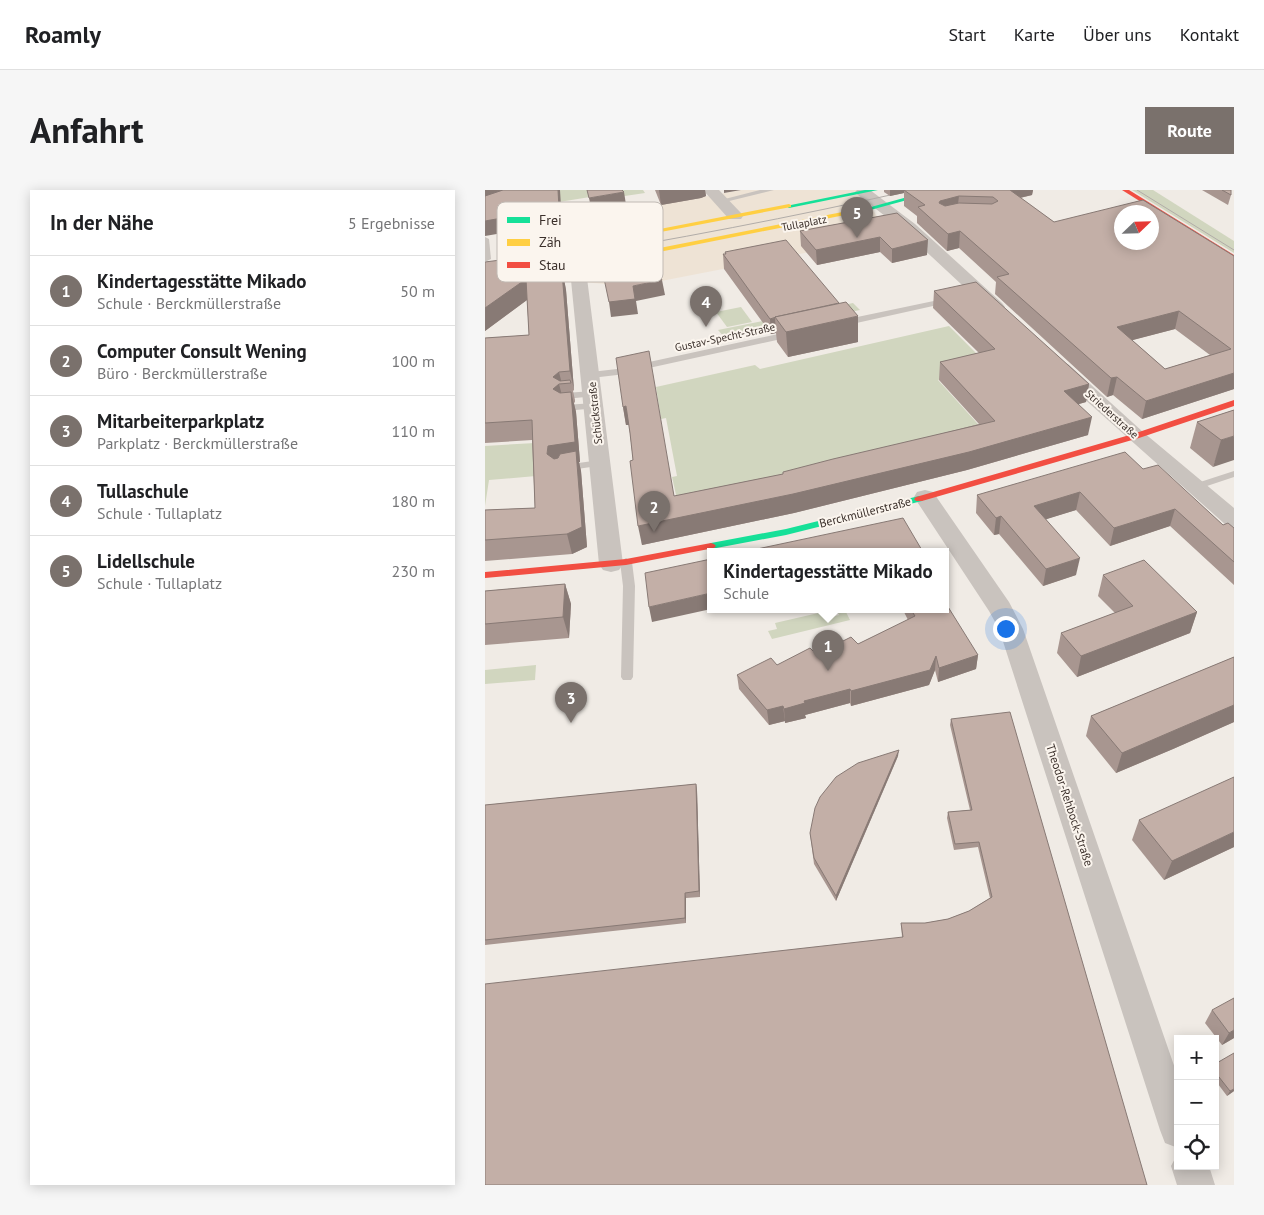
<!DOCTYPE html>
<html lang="de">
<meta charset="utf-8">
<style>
body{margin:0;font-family:"PT Sans",sans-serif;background:#f6f6f6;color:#202124}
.controls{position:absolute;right:15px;bottom:15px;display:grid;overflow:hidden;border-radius:0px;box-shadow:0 2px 12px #0003}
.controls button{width:45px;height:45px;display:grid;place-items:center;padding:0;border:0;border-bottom:1px solid #e0e0e0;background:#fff;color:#202124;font:25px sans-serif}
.compass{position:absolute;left:629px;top:15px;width:45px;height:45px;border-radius:50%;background:#fff;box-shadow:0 2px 12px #0003;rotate:67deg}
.you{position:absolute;left:520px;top:438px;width:18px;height:18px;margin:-12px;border:4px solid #fff;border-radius:50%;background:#1a73e8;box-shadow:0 0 0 8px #1a73e833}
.badge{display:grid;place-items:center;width:32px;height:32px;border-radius:50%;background:#7a716c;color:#fff;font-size:16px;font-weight:700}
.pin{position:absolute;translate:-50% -41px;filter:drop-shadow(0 1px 2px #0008)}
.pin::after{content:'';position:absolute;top:26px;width:18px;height:15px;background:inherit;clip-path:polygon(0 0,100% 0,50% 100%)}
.popup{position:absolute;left:222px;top:358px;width:242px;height:65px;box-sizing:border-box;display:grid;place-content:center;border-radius:0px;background:#fff;filter:drop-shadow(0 1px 4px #0005);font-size:16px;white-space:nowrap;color:#757577}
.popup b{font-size:19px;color:#202124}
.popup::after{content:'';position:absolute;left:50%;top:100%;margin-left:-10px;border:10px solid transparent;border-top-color:#fff}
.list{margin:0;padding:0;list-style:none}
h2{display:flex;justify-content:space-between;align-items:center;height:65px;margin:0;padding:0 20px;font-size:21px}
h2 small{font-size:16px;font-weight:400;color:#757577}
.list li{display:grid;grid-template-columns:32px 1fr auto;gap:15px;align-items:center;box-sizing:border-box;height:70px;padding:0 20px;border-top:1px solid #e0e0e0}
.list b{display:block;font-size:19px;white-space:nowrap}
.list p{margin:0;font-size:16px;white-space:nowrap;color:#757577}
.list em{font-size:16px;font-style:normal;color:#757577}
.icon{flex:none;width:28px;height:28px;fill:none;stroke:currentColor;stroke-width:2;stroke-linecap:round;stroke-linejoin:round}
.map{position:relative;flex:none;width:749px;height:995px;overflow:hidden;border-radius:0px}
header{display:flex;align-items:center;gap:30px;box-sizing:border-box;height:70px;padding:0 25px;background:#fff;border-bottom:1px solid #e0e0e0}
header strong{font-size:24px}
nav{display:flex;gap:28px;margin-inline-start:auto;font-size:18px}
.intro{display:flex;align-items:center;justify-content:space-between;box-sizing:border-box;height:120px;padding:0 30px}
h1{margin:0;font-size:35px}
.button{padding:12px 22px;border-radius:0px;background:#7a716c;color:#fff;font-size:18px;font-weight:700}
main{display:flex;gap:30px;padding:0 30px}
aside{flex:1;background:#fff;border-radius:0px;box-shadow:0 2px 12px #0003}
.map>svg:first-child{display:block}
.green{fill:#d1d6bf}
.plaza{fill:#eee3d5}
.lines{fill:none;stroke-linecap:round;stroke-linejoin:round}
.lane{fill:#c9c3be;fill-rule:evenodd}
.street{fill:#c9c3be;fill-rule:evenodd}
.fast{fill:#16e098;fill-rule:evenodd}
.slow{fill:#ffcf43;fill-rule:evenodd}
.jam{fill:#f24e42;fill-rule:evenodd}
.tram{stroke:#b1aca8;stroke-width:1}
.wall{fill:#a89690;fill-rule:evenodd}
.shaded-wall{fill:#887a75}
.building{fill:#c3afa7;stroke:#887a75;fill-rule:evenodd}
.labels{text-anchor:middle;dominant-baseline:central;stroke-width:4;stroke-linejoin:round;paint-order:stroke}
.far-street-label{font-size:11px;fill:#3b302b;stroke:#fbf5ee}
.street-label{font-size:12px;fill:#3b302b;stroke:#fbf5ee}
.key{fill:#fbf5ee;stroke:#c1bab4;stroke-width:1}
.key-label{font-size:14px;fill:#3b302b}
</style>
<header>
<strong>Roamly</strong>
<nav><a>Start</a><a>Karte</a><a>Über uns</a><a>Kontakt</a></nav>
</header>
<div class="intro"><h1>Anfahrt</h1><a class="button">Route</a></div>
<main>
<aside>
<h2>In der Nähe<small>5 Ergebnisse</small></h2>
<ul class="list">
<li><span class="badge">1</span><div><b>Kindertagesstätte Mikado</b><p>Schule · Berckmüllerstraße</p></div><em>50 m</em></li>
<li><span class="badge">2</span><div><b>Computer Consult Wening</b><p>Büro · Berckmüllerstraße</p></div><em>100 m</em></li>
<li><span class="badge">3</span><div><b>Mitarbeiterparkplatz</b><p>Parkplatz · Berckmüllerstraße</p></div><em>110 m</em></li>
<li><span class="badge">4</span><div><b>Tullaschule</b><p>Schule · Tullaplatz</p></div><em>180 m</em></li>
<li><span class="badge">5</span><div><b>Lidellschule</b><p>Schule · Tullaplatz</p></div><em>230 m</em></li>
</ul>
</aside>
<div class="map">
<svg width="749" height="995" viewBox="0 0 749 995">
<rect width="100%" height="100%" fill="#f0ebe5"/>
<g class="green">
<polygon points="22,0 158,0 160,3 133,7 130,3 49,16"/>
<polygon points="647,0 668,0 749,51 749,63"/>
<polygon points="368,113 375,120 240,148 233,140"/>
<polygon points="256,117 267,132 242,137 231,122"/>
<polygon points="464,136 505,177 453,190 501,243 194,318 187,287 192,286 181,228 176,229 171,197 270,175 275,179"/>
<polygon points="50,253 51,286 4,290 0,316 0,256"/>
<polygon points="352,420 360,420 365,430 287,449 283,441 292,439 290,433 342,421 345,427 354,425"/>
<polygon points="51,475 50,490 0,494 0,480"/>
</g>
<polygon class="plaza" points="256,0 375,0 400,39 366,54 171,92 120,94 86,91 64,35"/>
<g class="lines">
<g class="lane">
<polygon points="275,0 289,0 236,13 232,11"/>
<path d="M68,38H74L79,51L88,55V59C75,60 71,50 67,40Z"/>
<polygon points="0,47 4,49 6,69 2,71 0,71"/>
<polygon points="463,108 467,110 466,112 358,136 354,133 358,130"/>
<polygon points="307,141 311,144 310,146 132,185 106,188 101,185 106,182 132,179"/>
<polygon points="108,201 113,204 111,206 80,209 75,206 80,203"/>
<polygon points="109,213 112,214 112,218 80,221 75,218 80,215"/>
<polygon points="115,270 119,271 119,275 79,281 74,278 79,275"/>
<polygon points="749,281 749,287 710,300 705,297 706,295"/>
<polygon points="141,368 147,372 150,396 148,487 146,490 138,490 136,487 138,396 135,372"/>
</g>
<g class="street">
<polygon points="218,0 234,0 256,23 258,26 256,29 244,29"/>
<polygon points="372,0 385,0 430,34 517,113 520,117 517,121 511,122 505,121 418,40 373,5 370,2"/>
<polygon points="85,52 91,54 101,80 138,374 134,380 126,382 118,380 114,374 85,80 77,57 79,54"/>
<polygon points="576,172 583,174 658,242 749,318 749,337 741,335 569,182 566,178 569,174"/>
<polygon points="440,300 448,302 524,412 538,439 693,887 693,958 680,953 675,940 514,439 504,421 429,307 432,302"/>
<polygon points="693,963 693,976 724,976 730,995 692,995 686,976"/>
</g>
<g class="fast">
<polygon points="380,0 393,0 304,18 301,16"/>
<polygon points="448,0 459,0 378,22 375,20"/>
<polygon points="434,306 439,309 437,311 301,345 226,359 221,356 226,353 301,339"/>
</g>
<g class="slow">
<polygon points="304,14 306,15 306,17 71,62 67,60"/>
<polygon points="378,18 380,19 380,21 139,69 0,86 0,82 139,65"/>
</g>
<g class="jam">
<polygon points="637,0 644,0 749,65 749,70"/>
<polygon points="749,210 749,216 654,248 437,311 431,311 429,309 431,307 648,244"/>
<polygon points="226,353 229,354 231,356 229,358 141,375 0,388 0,382 141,369"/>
</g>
<g class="tram">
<polyline points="652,0 749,60"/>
<path d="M65,70C187,50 308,27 428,0"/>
</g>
</g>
<g class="wall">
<polygon points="170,0 220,0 221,6 216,8 176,15"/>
<path d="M399,0H548L547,5L535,8L569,32L749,66V199L657,229L628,205L622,207L510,104L511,92L474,58L462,61L432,33V26L419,16V3L405,6L399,2ZM690,139L725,165L680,179L647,150Z"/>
<polygon points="717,0 746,0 746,5 743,15"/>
<polygon points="412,23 442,65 407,73 395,62 332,75 316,56 315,41"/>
<polygon points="240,62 373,152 303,167 292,152 291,143 286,144 239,79 238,64 240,64"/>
<polygon points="0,72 82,81 78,84 81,100 89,200 88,201 90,210 90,212 89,213 91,222 95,272 94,272 96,281 102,357 87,364 0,371 0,320 50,318 47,250 0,253 0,148 44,145 42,110 0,141"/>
<polygon points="449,101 604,194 601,212 594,214 603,245 482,280 309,323 157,355 148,270 144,235 141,235 138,217 189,306 298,284 494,234 454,190 455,172 494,163 448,118"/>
<polygon points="749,220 728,277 705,258 712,232"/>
<polygon points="658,279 738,335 749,338 749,395 685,336 625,356 591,320 561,329 591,385 558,396 514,344 509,345 491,323 492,305"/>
<polygon points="618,385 712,422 705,443 592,487 572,463 576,443 630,423 613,406"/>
<polygon points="80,394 86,414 84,448 0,455 0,401"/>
<polygon points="418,420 460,420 493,465 491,479 453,492 450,480 444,495 366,516 365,513 320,525 321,528 300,533 300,531 284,535 254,499 252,485 292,475 328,461 373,454 423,430"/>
<polygon points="749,467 749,532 688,559 631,583 601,546 606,526"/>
<polygon points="466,529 662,995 417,747 416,733 440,733 463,729 484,721 505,708 493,657 469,660 462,628 463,622 485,620 465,535"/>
<polygon points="413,566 351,711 329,674 325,643"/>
<polygon points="211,594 212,600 215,707 201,708 201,733 0,755 0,615"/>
<polygon points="654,630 749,657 679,690 647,650"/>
<polygon points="727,820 749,848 737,855 720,833"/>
<polygon points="730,874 749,901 742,906 730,890"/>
</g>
<g class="shaded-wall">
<polygon points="0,0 21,0 0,13"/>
<polygon points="73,0 75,0 77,33 0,46 0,31"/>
<polygon points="174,0 220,0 221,6 216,8 176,15"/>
<polygon points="239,0 256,0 239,3"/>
<polygon points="405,0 431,0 419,0 419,3 405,6"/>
<polygon points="519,0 548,0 547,5 518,12"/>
<polygon points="139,2 142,21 108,27 104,8"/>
<polygon points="474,6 472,22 454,13 455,11"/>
<polygon points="475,41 474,58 462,61 463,44"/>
<polygon points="395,47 395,62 332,75 331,60"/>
<polygon points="443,50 442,65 407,73 407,59"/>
<polygon points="78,62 82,81 78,84 81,100 89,200 85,181 72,67"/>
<polygon points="41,89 46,107 0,141 0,118"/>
<polygon points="177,90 180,105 151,111 153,124 126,127 124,112 148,96"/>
<polygon points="694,121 690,139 629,155 632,137"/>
<polygon points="373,126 373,152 303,167 301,142"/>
<polygon points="290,128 291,143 286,144 285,129"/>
<polygon points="74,182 77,194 74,194 79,213 68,199 68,187"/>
<polygon points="749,183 749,199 657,229 661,211"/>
<polygon points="632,187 628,205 622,207 626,188"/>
<polygon points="604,194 601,212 576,219 579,201"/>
<polygon points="86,202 91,222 95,272 94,272 96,281 102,357 87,364 82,344 69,276 62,264 63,256"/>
<polygon points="141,216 145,235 141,235 138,217"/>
<polygon points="607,227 603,245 482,280 309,323 157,355 153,336"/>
<polygon points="749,246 749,270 728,277 736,250"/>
<polygon points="595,302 591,320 546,334 549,316"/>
<polygon points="690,319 685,336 625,356 629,338"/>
<polygon points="516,326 514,344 509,345 511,328"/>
<polygon points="595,368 591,385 558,396 561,379"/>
<polygon points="80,394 86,414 84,448 78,427"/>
<polygon points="226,403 226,419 167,432 164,417"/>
<polygon points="712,422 705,443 592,487 596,466"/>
<polygon points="493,465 491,479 453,492 454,478"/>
<polygon points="451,466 450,480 444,495 366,516 366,501"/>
<polygon points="365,499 365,513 320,525 321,528 300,533 299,519 319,511"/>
<polygon points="749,515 749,532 688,559 631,583 637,563"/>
<polygon points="298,516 300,531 284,535 282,520"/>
<polygon points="414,560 413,566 351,711 351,706"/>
<polygon points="211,594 212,600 215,707 214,701"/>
<polygon points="749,642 749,657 679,690 687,671"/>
<polygon points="200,703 201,708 201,733 200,728"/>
<polygon points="749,840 749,848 737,855 744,843"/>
<polygon points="749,899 749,901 742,906 745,901"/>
</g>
<g class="building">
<polygon points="18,0 73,0 74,18 0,31 0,6"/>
<polygon points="102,0 137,0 139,2 104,8"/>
<path d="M419,0H525L569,32L658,10L749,66V183L661,211L632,187L626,188L512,87L524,84L475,41L463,44L433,17L440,15ZM474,6L508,7L513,11L507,14L474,13L460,16L454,13L455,11ZM636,22H666V52H636ZM694,121L746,159L680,179L632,137Z"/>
<polygon points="737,0 746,0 746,5"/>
<polygon points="412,23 443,50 407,59 395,47 331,60 315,41"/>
<polygon points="301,50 354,113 290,127 291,127 285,129 238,64 241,64 240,62"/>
<polygon points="78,62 72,67 77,82 85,181 74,182 68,187 75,191 85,190 86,193 74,194 68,199 75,203 86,202 90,252 63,256 62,264 69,269 73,268 75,264 91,261 97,337 82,344 0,350 0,320 50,318 47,230 0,233 0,148 44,145 41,89 0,118 0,72"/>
<polygon points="164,70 177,90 148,96 150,109 124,112 117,79"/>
<polygon points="491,92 604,194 579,201 607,227 484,262 308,304 153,336 145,271 148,270 145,243 141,216 138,217 131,168 164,161 189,306 298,284 298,282 348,269 510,231 455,172 510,159 449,101"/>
<polygon points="361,112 373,126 301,142 290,127"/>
<polygon points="749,220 749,246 736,250 712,232"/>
<polygon points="640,262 658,279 673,275 738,335 743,333 749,338 749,372 690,319 629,338 595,302 549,316 595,368 561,379 516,326 511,328 492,305"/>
<polygon points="418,328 438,362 258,362"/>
<polygon points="226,369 226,403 164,417 160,383"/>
<polygon points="659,370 712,422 596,466 576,443 648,416 618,385"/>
<polygon points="80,394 78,427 0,434 0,401"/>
<polygon points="460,412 493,465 454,478 451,466 445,480 366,501 365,499 319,511 320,513 299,519 298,516 282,520 252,485 286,468 292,475 325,458 328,461 347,452 350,455 366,447 373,454 430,426 426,420 460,420"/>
<polygon points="749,467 749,515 695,538 637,563 606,526"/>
<polygon points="525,522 662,995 0,995 0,794 418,747 416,733 440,733 463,729 484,721 507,707 494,652 470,654 463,622 487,620 466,529"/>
<polygon points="414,560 351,706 329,668 325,643 330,618 335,607 351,587 373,573"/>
<polygon points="749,587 749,642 687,671 654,630"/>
<polygon points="211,594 214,701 200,703 200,728 0,750 0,615"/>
<polygon points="749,808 749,840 744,843 727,820"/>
<polygon points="749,863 749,899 745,901 730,882 730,874"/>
</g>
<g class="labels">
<g class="far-street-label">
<text transform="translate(319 33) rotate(-11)">Tullaplatz</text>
<text transform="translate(240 147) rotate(-12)">Gustav-Specht-Straße</text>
<text transform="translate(110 223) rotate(-96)">Schückstraße</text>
<text transform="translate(627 224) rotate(42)">Striederstraße</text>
</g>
<g class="street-label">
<text transform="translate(380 322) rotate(-14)">Berckmüllerstraße</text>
<text transform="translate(585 615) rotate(72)">Theodor-Rehbock-Straße</text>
</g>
</g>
<rect x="12" y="12" width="166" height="80" rx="8" class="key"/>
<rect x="22" y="27" width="23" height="6" fill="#16e098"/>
<rect x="22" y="49" width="23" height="7" fill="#ffcf43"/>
<rect x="22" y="72" width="23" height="6" fill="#f24e42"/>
<g class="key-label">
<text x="54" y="35">Frei</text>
<text x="54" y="57">Zäh</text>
<text x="54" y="80">Stau</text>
</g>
</svg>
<div class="controls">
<button>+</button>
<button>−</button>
<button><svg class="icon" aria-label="locate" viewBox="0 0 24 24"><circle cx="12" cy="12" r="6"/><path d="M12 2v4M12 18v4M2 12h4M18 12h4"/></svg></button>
</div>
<svg class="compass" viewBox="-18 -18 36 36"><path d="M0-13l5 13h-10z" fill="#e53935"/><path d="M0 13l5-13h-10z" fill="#757577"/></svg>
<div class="you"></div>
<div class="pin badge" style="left:343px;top:481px">1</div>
<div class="popup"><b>Kindertagesstätte Mikado</b>Schule</div>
<div class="pin badge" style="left:169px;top:342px">2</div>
<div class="pin badge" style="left:86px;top:533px">3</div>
<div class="pin badge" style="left:221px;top:137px">4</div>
<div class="pin badge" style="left:372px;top:48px">5</div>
</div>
</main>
